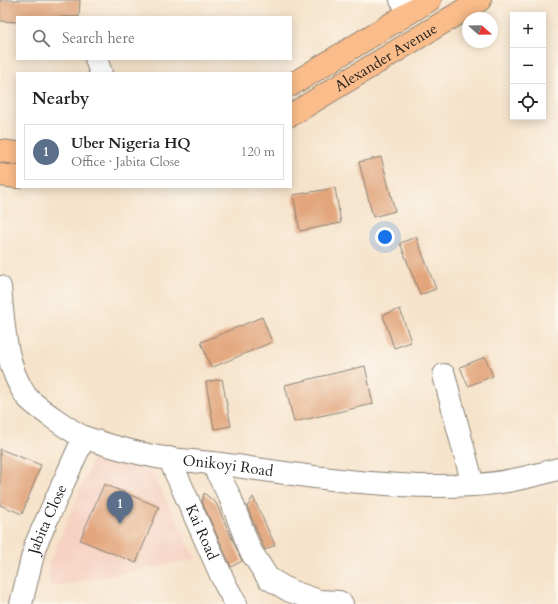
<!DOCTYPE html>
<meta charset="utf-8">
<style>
body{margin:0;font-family:Cardo,serif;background:#f6f6f6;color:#222}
.controls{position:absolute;right:12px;top:12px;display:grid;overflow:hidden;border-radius:0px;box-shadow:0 2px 10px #0003}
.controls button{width:36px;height:36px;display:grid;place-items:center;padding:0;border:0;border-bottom:1px solid #e0e0e0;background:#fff;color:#222;font:20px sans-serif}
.compass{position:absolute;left:462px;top:12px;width:36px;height:36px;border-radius:50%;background:#fff;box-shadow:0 2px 10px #0003;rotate:110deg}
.you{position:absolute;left:385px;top:237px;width:14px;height:14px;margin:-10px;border:3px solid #fff;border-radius:50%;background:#1a73e8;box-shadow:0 0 0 6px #1a73e833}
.badge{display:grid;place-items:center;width:26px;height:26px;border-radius:50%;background:#111827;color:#fff;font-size:13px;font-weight:700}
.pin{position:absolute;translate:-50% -33px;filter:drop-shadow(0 1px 2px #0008)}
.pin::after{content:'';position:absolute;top:21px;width:14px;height:12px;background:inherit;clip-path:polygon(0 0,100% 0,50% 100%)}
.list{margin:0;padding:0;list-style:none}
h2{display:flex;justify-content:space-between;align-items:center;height:52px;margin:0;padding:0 16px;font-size:17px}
h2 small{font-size:13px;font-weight:400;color:#767676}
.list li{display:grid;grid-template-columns:26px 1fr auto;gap:12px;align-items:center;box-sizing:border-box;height:56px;margin:0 8px 8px;padding:0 8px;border:1px solid #e0e0e0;border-radius:0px}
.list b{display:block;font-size:15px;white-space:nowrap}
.list p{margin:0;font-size:13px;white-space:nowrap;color:#767676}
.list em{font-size:13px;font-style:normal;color:#767676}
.icon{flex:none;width:22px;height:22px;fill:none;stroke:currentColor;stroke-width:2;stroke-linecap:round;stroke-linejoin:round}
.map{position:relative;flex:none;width:558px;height:604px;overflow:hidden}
.search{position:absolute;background:#fff;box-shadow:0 2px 10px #0003;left:16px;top:16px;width:276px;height:44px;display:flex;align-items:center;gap:10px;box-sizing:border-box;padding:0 14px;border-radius:0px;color:#767676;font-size:15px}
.panel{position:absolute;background:#fff;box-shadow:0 2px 10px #0003;left:16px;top:72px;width:276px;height:116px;border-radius:0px}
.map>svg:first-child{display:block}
.built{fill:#f6d2c3}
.building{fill:#e2a57c}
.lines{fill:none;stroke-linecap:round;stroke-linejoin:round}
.minor-casing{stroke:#898074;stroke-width:24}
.major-casing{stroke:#898074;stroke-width:24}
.minor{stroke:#fff;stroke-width:22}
.major{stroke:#f9bc8a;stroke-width:22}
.labels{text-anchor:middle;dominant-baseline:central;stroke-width:3;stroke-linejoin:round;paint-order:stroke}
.street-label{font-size:15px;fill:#1c1c1c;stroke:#fbf7ec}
</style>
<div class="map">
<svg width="558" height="604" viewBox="0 0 558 604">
<rect width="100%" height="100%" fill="#fbf7ec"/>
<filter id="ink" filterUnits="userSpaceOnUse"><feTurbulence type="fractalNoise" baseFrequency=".025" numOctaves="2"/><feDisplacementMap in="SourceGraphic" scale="8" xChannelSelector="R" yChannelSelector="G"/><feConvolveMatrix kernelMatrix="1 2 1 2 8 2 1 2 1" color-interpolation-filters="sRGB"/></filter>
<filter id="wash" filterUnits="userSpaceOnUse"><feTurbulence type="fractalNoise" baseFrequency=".012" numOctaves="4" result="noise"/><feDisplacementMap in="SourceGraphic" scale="16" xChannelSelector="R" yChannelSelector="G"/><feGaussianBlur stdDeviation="0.9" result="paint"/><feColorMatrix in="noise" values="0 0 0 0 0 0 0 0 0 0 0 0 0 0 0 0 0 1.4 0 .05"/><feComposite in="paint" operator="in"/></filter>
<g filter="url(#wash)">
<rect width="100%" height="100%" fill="#f6e3cb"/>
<polygon class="built" points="95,454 152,473 196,559 50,587 48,567"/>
<g id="blocks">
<g class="building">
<polygon points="0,0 80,0 79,17 17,17 17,22 0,21"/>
<polygon points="381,157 395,211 373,217 359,162"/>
<polygon points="335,188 341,223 300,231 293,195"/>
<polygon points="416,237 436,289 420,295 400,243"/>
<polygon points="400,309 411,342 394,348 383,315"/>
<polygon points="262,317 272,342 211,368 201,342"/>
<polygon points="485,357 493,376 468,386 460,367"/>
<polygon points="365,366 373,404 294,422 285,385"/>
<polygon points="222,379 231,426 214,429 206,382"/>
<polygon points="0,449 41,465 22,514 0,505"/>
<polygon points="104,484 159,507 136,563 80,540"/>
<polygon points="204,493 216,503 242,561 231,567 202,502"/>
<polygon points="253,497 275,545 265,550 247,507"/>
</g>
</g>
</g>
<g filter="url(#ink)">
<use href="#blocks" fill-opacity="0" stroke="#898074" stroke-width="1"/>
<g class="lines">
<g class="minor-casing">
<g id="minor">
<polyline points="401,0 410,12"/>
<polyline points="96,59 101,73"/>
<path id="s1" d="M0,287C4,324 4,364 26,396C32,404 76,435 86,438C113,447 142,455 170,459C192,461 215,463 237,466C312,477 397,490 473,485C502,484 530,477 558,469"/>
<polyline points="444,375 473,485"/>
<path id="s2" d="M169,458L225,584L236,604"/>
<polyline points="212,463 230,497 250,550 268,578 290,591 319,601 339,602 342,604"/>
<path id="s3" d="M21,604L35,546L84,437"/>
</g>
</g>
<g class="major-casing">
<g id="major">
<polyline points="291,85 430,0"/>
<path id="s4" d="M291,115L480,0"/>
<polyline points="0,151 17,153"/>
<polyline points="0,175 17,177"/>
</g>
</g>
<use href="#minor" class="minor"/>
<use href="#major" class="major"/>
</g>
</g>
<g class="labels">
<g class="street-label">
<text stroke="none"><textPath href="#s4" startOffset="111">Alexander Avenue</textPath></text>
<text stroke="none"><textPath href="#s1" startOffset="332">Onikoyi Road</textPath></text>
<text stroke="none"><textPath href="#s3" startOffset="89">Jabita Close</textPath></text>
<text stroke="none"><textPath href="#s2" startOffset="81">Kai Road</textPath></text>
</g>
</g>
</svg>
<div class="controls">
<button>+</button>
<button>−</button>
<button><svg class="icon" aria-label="locate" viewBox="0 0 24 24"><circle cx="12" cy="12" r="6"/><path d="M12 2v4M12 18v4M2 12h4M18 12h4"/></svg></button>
</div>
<svg class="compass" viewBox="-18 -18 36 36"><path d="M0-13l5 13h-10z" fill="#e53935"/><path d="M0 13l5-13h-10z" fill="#767676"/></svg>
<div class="you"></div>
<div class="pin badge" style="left:120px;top:524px;background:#5c6f8a">1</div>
<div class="search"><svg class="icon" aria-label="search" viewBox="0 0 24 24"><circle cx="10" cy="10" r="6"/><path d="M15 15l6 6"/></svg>Search here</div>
<section class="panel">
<h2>Nearby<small></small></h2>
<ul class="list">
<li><span class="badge" style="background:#5c6f8a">1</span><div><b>Uber Nigeria HQ</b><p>Office · Jabita Close</p></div><em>120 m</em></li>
</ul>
</section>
</div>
